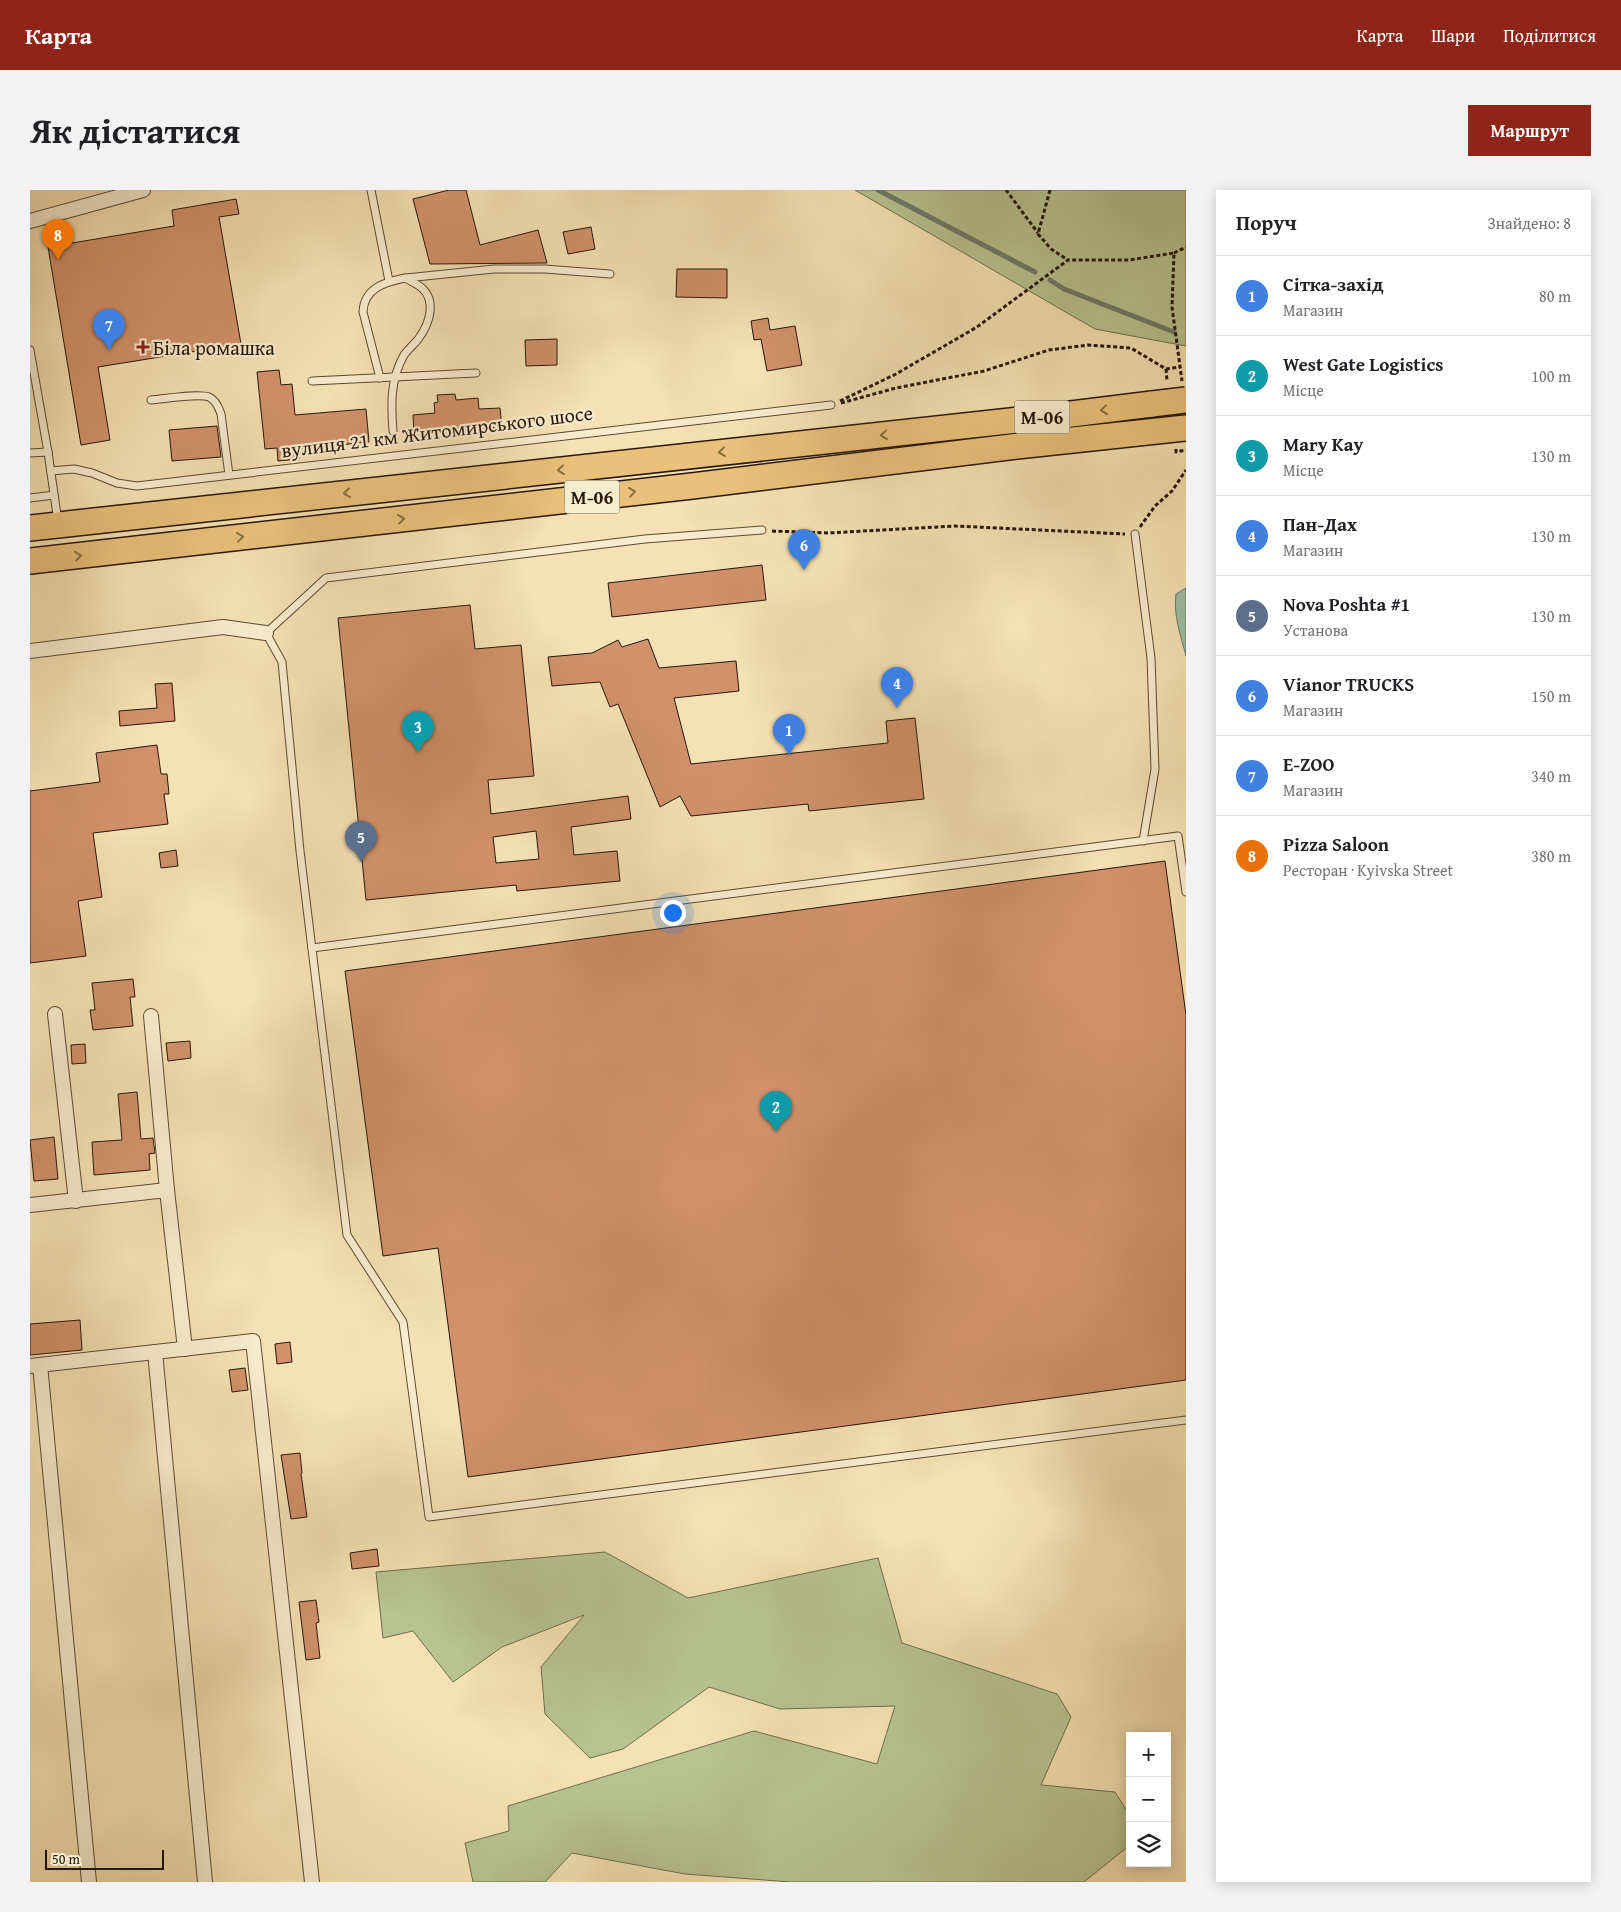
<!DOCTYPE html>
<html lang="uk">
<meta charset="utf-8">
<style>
body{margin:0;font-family:"Gentium Book Plus",serif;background:#f2f2f2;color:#202124}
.controls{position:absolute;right:15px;bottom:15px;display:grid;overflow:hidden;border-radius:0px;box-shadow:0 2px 12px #0003}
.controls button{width:45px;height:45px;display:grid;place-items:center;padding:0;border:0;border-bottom:1px solid #e0e0e0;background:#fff;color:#202124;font:25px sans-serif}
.scale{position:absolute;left:15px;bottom:12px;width:119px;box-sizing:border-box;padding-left:5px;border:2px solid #261708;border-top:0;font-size:14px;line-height:18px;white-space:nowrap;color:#261708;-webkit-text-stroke:4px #f8ecce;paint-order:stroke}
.you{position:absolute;left:642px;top:722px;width:18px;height:18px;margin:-12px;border:4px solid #fff;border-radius:50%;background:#1a73e8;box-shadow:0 0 0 8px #1a73e833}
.badge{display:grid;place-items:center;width:32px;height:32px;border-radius:50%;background:#8f2418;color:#fff;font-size:16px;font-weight:700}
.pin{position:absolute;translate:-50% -41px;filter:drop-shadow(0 1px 2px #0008)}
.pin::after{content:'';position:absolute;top:26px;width:18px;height:15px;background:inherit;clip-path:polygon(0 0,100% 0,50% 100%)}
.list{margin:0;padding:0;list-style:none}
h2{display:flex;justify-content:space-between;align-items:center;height:65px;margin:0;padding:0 20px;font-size:21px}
h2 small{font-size:16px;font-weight:400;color:#757577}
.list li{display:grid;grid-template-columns:32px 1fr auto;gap:15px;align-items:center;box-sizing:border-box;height:80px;padding:0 20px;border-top:1px solid #e0e0e0}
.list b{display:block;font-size:19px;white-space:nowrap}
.list p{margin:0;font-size:16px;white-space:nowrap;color:#757577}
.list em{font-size:16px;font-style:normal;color:#757577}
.icon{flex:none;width:28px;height:28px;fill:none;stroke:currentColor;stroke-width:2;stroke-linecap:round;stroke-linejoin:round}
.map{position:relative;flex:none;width:1156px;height:1692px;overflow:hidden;border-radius:0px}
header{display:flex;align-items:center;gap:30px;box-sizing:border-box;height:70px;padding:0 25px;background:#8f2418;color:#fff}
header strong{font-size:24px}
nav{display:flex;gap:28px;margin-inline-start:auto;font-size:18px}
.intro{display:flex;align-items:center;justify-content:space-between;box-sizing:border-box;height:120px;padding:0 30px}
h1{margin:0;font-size:35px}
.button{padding:12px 22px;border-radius:0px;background:#8f2418;color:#fff;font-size:18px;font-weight:700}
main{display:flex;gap:30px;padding:0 30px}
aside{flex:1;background:#fff;border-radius:0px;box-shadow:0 2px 12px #0003}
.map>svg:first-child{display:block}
.green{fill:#b7c490;stroke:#6e6e4c}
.water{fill:#9dbea8;stroke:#6d7b68}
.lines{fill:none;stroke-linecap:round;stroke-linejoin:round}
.stream{stroke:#6d7b68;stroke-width:5}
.building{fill:#d1916b;stroke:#261708;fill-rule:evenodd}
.lane-casing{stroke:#5a4a33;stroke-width:9}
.street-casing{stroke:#5a4a33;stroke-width:16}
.highway-casing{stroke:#261708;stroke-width:28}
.path{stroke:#261708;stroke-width:3;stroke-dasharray:4 2.5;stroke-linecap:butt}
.lane{stroke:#f8ecce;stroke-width:7}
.street{stroke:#f8ecce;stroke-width:14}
.highway{stroke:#eac07a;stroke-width:25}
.highway-bridge-casing{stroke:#261708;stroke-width:28;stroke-linecap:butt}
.highway-bridge{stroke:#eac07a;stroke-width:25}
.oneway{stroke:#886c41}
.poi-dot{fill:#8f2418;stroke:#f8ecce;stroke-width:2}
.labels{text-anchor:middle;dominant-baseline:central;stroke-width:4.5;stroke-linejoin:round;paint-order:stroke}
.shield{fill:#f8ecce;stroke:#655743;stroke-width:1}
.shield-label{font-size:19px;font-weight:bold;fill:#261708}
.poi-label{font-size:20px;fill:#261708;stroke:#f8ecce;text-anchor:start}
.street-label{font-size:20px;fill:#261708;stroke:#f8ecce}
</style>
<header>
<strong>Карта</strong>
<nav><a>Карта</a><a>Шари</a><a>Поділитися</a></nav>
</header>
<div class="intro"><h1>Як дістатися</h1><a class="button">Маршрут</a></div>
<main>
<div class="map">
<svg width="1156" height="1692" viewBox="0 0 1156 1692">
<rect width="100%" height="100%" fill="#f5e1b3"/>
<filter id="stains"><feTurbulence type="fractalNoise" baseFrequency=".004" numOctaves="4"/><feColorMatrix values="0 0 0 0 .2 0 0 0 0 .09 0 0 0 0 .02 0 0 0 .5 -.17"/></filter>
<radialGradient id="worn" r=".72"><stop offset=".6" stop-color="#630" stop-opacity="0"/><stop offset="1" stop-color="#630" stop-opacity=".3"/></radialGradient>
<g class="green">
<polygon points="825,0 1156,0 1156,156 1065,139"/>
<polygon points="575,1362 658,1408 848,1368 872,1453 1027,1504 1041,1527 1011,1595 1085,1602 1100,1626 1100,1655 1054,1692 761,1692 655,1684 542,1663 515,1692 443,1692 435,1653 479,1641 478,1616 724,1541 847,1574 865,1516 750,1519 679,1497 593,1559 560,1568 515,1524 511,1477 554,1425 472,1457 423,1492 383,1441 353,1448 346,1382"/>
</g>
<path class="water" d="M1156,398V466C1151,446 1143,425 1146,404Z"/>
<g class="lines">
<g class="stream">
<polyline points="848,0 1005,82"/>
<polyline points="1020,90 1034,99 1144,142"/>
</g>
</g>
<g class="building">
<polygon points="419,0 436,0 450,55 508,40 517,73 400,74 383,9"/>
<polygon points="206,9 209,24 189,27 211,154 68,177 80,250 51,255 18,57 144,36 142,20"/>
<polygon points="561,37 565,59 538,64 533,42"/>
<polygon points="647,79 697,79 697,108 646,107"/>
<polygon points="738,128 740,140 765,136 772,175 737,181 731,149 724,150 721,131"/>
<polygon points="527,149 527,175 496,176 495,150"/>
<polygon points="249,180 251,195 262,194 265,225 336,219 339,252 268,259 269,269 248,271 247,258 235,259 227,182"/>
<polygon points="425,204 426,210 448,208 449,219 470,218 472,237 384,244 383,225 405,223 404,213 408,212 407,205"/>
<polygon points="187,236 191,267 142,271 139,240"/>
<polygon points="732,375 736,410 582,427 578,393"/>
<path d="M440,415L445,459L491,455L504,586L458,590L461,624L598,606L601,629L541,637L544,665L587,661L590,691L487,701L486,695L336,710L308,428ZM506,641L509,669L466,673L463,647Z"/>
<polygon points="618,449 629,478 706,471 709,501 644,508 661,574 858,553 856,531 885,528 894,609 779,621 778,614 661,626 650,606 630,617 588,514 580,517 570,492 522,496 518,467 562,463 588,450 592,457"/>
<polygon points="142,493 145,531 90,536 89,521 127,518 125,494"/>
<polygon points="127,555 131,584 137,584 139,604 134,604 138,634 63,643 72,707 48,711 56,766 0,773 0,601 70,592 66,563"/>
<polygon points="146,660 148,676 131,678 129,663"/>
<polygon points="1135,671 1156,825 1156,1190 438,1287 408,1058 353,1066 315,781"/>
<polygon points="103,789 105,807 100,807 103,836 63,840 60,820 65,820 62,793"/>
<polygon points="160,851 161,868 138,871 136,853"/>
<polygon points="55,854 56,873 42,874 41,855"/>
<polygon points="107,902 111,949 123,948 125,963 119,964 120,980 64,985 62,952 92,950 88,904"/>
<polygon points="24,947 28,989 4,991 0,950"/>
<polygon points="50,1130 52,1160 0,1165 0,1134"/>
<polygon points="260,1152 262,1172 247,1174 245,1154"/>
<polygon points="215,1178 218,1200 202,1202 199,1180"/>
<polygon points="270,1263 272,1283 271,1284 277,1327 261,1329 251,1265"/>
<polygon points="347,1359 349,1376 322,1379 320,1363"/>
<polygon points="286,1410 289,1432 286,1433 290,1468 276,1470 269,1412"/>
</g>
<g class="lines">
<g class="lane-casing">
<g id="lane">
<polyline points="341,0 359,91"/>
<polyline points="376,88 464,79 515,79 580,84"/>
<polyline points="0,160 18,262 28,332"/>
<path d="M350,188L333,122C334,98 355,92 375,88C381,91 387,94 392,98C407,112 399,134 389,148C385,154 378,159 374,165C360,190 361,214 363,241"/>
<polyline points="282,191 446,183"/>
<path d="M121,210C134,209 168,203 179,207C186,210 189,218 191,224L199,285"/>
<polyline points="0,263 18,262"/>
<polyline points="21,281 44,279 62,283 87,293 107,296 801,215"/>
<polyline points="0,308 24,305"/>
<polyline points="732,340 615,349 296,388 236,443 252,472 270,661 317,1045 373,1132 399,1327 1156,1230"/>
<polyline points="1105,344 1121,468 1125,579 1113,651"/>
<polyline points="282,758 1148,646 1156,702"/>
</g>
</g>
<g class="street-casing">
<g id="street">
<polyline points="0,31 113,0"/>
<polyline points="0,461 193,437 236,443"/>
<polyline points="25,824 46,1011"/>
<polyline points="121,826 137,1000"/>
<polyline points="0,1015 137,1000 155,1159"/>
<polyline points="125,1162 175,1692"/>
<polyline points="10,1175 59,1692"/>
<polyline points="0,1176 223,1151 282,1692"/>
</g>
</g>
<g class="highway-casing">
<g id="highway">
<polyline points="0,338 1025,226 1122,214"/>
<polyline points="0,371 662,296 996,255 1156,238"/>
</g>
</g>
<g class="path">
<polyline points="976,0 1008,43"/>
<polyline points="1020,0 1008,44 1021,59 1038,70"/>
<polyline points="1144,63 1156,57"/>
<polyline points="1136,179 1137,191"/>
<polyline points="810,211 866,184 947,137 1038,70 1099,70 1144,63 1142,117 1152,191"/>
<polyline points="811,213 866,198 954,181 1019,160 1058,155 1101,158 1136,179 1150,177"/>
<polyline points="1146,259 1146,262 1156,260"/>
<polyline points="1110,337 1125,316 1142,301 1156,280"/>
<polyline points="742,341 798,343 925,336 1095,344"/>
</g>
<use href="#lane" class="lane"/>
<use href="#street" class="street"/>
<use href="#highway" class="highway"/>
<g class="highway-bridge-casing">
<polyline id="highway-bridge" points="1122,214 1156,210"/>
</g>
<use href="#highway-bridge" class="highway-bridge"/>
</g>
<defs><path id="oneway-chevron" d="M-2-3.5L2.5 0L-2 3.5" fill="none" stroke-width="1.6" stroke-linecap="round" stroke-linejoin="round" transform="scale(1.25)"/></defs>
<g class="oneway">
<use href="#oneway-chevron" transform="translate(1074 220) rotate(173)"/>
<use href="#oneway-chevron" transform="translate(854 245) rotate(174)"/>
<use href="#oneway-chevron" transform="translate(692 262) rotate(174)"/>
<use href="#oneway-chevron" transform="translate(531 280) rotate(174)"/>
<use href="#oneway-chevron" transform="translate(602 302) rotate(-7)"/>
<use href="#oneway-chevron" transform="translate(317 303) rotate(174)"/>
<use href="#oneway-chevron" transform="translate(371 329) rotate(-7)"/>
<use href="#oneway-chevron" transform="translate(210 347) rotate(-7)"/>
<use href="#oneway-chevron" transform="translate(48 366) rotate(-7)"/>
</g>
<path class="poi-dot" d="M110.5 149.5h5v5h5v5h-5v5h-5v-5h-5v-5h5z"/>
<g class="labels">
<g class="shield">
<rect x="984.5" y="210.5" width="55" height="33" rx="4"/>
<rect x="534.5" y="290.5" width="55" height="33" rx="4"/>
</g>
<g class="shield-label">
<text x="1012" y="227">М-06</text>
<text x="562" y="307">М-06</text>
</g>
<g class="poi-label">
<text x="123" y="157">Біла ромашка</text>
</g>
<g class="street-label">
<text transform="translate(407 241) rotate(-7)">вулиця 21 км Житомирського шосе</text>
</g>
</g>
<rect width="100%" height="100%" filter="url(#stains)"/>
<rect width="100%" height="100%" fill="url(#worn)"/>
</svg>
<div class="controls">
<button>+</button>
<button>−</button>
<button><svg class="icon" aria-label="layers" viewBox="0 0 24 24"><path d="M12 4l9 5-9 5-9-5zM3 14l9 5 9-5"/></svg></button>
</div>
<div class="scale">50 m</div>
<div class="you"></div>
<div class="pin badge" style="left:759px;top:565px;background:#3f7fe0">1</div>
<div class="pin badge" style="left:746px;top:942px;background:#0f9aa8">2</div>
<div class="pin badge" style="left:388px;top:562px;background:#0f9aa8">3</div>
<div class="pin badge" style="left:867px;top:518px;background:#3f7fe0">4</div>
<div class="pin badge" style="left:331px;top:672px;background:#5c6f8a">5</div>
<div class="pin badge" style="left:774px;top:380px;background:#3f7fe0">6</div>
<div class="pin badge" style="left:79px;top:160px;background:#3f7fe0">7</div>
<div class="pin badge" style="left:28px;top:70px;background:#e8710a">8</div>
</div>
<aside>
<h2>Поруч<small>Знайдено: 8</small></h2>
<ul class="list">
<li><span class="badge" style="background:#3f7fe0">1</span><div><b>Сітка-захід</b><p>Магазин</p></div><em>80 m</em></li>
<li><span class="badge" style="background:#0f9aa8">2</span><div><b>West Gate Logistics</b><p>Місце</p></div><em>100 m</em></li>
<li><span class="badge" style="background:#0f9aa8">3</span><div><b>Mary Kay</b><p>Місце</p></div><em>130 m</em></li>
<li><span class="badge" style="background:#3f7fe0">4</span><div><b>Пан-Дах</b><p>Магазин</p></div><em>130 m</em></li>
<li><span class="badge" style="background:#5c6f8a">5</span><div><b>Nova Poshta #1</b><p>Установа</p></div><em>130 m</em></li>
<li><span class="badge" style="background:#3f7fe0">6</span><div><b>Vianor TRUCKS</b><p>Магазин</p></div><em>150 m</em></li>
<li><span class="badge" style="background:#3f7fe0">7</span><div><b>E-ZOO</b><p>Магазин</p></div><em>340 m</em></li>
<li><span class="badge" style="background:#e8710a">8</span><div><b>Pizza Saloon</b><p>Ресторан · Kyivska Street</p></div><em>380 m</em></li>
</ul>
</aside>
</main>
